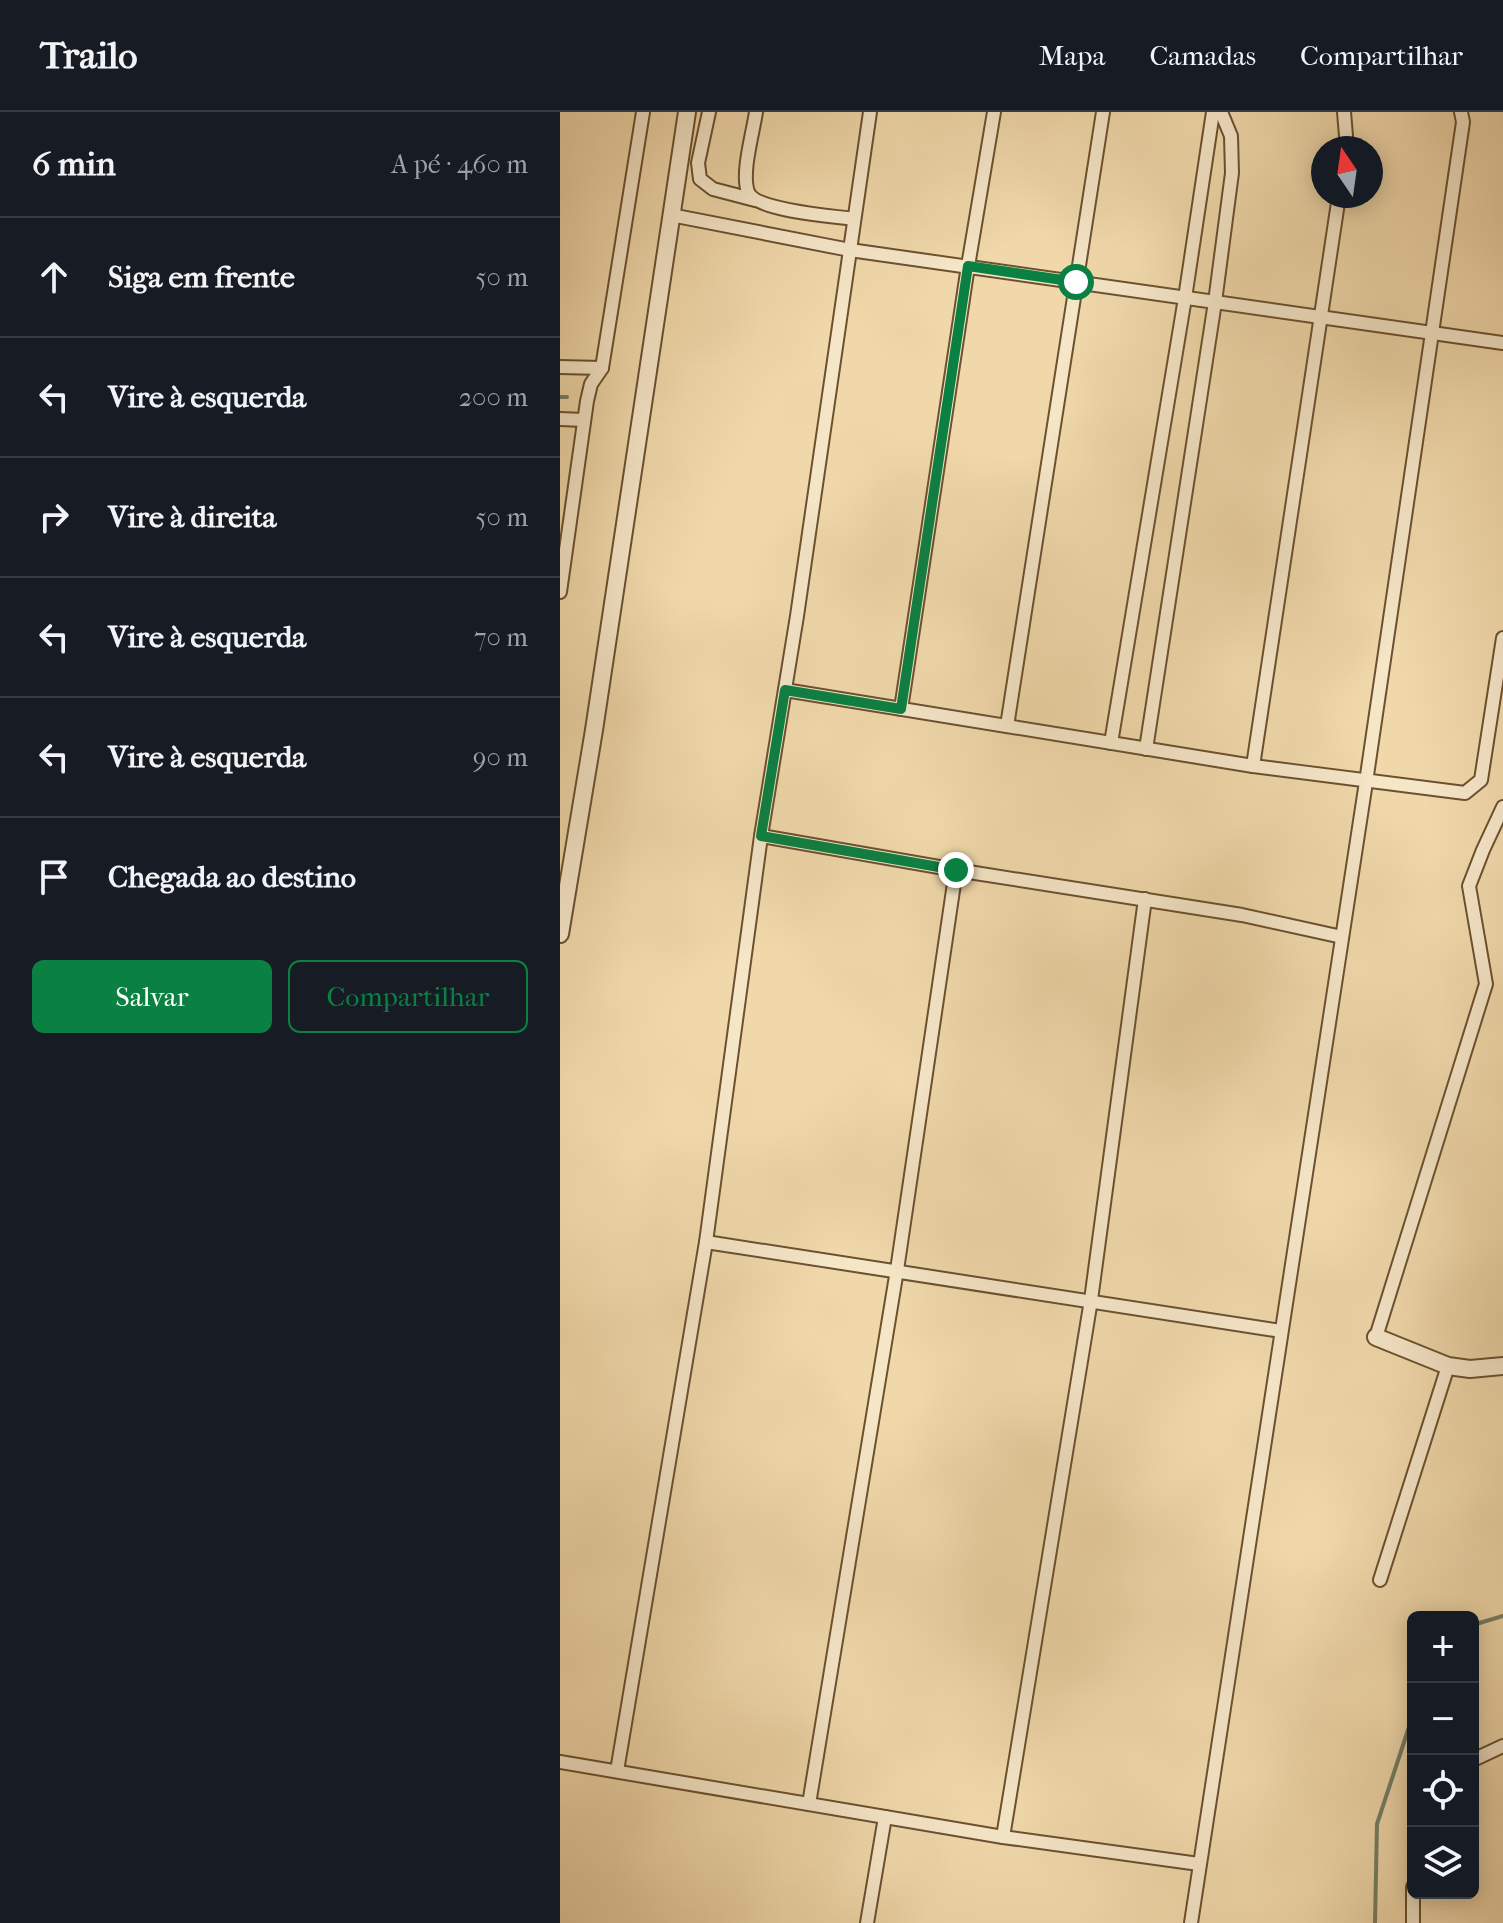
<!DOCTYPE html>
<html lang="pt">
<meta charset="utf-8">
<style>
body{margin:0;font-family:"IM FELL French Canon",serif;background:#242831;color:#f1f3f6}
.controls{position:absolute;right:24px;bottom:24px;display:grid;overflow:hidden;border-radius:12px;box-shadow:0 4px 20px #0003}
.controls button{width:72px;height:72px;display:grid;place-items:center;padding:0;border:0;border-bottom:2px solid #363941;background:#171b24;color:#f1f3f6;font:40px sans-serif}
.compass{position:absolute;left:751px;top:24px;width:72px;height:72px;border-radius:50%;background:#171b24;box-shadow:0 4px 20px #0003;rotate:347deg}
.stop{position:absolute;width:24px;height:24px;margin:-18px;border:6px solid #0b8043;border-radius:50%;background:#fff}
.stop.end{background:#0b8043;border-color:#fff;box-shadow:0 2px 8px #0008}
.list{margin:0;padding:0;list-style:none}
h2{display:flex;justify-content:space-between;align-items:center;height:104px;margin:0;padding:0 32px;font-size:34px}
h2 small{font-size:26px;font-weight:400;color:#9ea1a6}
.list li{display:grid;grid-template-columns:52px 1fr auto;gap:24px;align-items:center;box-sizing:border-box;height:120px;padding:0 32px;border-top:2px solid #363941}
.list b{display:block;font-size:30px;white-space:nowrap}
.list em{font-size:26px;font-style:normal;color:#9ea1a6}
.actions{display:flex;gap:16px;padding:24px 32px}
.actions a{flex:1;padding:18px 0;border:2px solid #0b8043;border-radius:12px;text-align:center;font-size:28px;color:#0b8043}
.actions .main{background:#0b8043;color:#fff}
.icon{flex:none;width:44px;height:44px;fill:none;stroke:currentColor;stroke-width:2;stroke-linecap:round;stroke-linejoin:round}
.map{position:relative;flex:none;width:943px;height:1811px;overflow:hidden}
header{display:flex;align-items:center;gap:48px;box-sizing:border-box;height:112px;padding:0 40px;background:#171b24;border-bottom:2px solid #363941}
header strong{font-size:38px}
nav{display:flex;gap:44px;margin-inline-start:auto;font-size:28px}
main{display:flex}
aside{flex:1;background:#171b24}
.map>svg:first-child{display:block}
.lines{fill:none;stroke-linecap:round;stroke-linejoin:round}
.stream{stroke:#757e67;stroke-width:4}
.minor-casing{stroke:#6a5130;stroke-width:16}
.tertiary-casing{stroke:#6a5130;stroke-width:20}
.minor{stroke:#f5e6c8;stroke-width:12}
.tertiary{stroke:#f5e6c8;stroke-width:16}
.route{stroke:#0b8043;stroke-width:10}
</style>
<header>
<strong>Trailo</strong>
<nav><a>Mapa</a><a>Camadas</a><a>Compartilhar</a></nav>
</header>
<main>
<aside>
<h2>6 min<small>A pé · 460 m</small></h2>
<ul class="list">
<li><svg class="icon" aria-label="ahead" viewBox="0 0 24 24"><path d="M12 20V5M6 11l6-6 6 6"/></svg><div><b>Siga em frente</b></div><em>50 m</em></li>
<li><svg class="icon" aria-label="left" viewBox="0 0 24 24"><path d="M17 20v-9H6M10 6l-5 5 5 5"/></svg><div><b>Vire à esquerda</b></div><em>200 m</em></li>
<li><svg class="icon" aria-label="right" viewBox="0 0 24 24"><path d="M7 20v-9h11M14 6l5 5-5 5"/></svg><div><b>Vire à direita</b></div><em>50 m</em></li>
<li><svg class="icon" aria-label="left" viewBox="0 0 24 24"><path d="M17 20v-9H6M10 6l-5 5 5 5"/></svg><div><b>Vire à esquerda</b></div><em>70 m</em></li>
<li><svg class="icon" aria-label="left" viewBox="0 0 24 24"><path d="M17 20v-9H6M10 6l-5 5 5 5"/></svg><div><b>Vire à esquerda</b></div><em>90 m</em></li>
<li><svg class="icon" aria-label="arrive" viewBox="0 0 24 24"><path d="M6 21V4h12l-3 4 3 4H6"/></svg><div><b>Chegada ao destino</b></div></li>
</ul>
<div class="actions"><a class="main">Salvar</a><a>Compartilhar</a></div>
</aside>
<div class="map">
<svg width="943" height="1811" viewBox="0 0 943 1811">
<rect width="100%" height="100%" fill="#f0d8aa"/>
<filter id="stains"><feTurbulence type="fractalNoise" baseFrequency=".0025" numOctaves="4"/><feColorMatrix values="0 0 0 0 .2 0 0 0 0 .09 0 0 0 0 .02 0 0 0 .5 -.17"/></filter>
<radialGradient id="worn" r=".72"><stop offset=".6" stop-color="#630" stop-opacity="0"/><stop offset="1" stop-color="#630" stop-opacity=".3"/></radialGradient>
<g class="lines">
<g class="stream">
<polyline points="0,285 7,285"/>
<polyline points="913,1513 943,1504"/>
<polyline points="815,1811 817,1712 853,1603"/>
</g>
<g class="minor-casing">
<g id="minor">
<polyline points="149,0 138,51 140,67 153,77 195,88"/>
<path d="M196,0C193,21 181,61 188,80C196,99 273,104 294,107"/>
<polyline points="784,0 787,36"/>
<polyline points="111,103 290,138 943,231"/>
<polyline points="0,255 42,256"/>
<polyline points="0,307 24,308"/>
<polyline points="0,480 27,289 31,272 42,256 83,0"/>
<polyline points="225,578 693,654 905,681 921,668 943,526"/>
<polyline points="341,597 408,154 434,0"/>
<polyline points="447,614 543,0"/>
<polyline points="551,631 625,186 653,0"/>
<polyline points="586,637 655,190 672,61 671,24 661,0"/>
<polyline points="693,654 779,84"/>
<polyline points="201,724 396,758 682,803 782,825"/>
<polyline points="146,1130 721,1219"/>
<polyline points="816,1225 926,872 909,774 923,738 943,695"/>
<polyline points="820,1468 888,1254"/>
<polyline points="913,1648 943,1634"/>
<polyline points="0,1650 443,1725 639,1752"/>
<polyline points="57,1659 146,1130 201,724 237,504 310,0"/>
<polyline points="249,1692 337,1158 396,758"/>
<polyline points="443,1725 531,1188 585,787"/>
<polyline points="853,1775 853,1811"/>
<polyline points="307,1811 325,1705"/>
<polyline points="631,1811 806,670 903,10 901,0"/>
</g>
</g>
<g class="tertiary-casing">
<g id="tertiary">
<polyline points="0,822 34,618 127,0"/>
<polyline points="816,1225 888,1254 910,1257 943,1254"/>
</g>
</g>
<use href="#minor" class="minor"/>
<use href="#tertiary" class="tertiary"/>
</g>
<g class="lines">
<polyline class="route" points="396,758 201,724 225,578 341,597 408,154 516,170"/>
</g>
<rect width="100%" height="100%" filter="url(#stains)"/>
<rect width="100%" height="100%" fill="url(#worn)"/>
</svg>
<div class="controls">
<button>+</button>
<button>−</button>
<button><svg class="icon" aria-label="locate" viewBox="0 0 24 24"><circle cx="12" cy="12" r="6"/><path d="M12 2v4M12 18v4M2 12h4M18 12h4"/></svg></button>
<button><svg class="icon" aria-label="layers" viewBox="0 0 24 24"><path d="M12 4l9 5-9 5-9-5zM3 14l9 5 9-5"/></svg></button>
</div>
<svg class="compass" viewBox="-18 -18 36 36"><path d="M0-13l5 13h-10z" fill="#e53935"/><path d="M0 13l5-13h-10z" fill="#9ea1a6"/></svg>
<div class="stop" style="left:516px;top:170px"></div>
<div class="stop end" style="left:396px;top:758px"></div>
</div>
</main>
